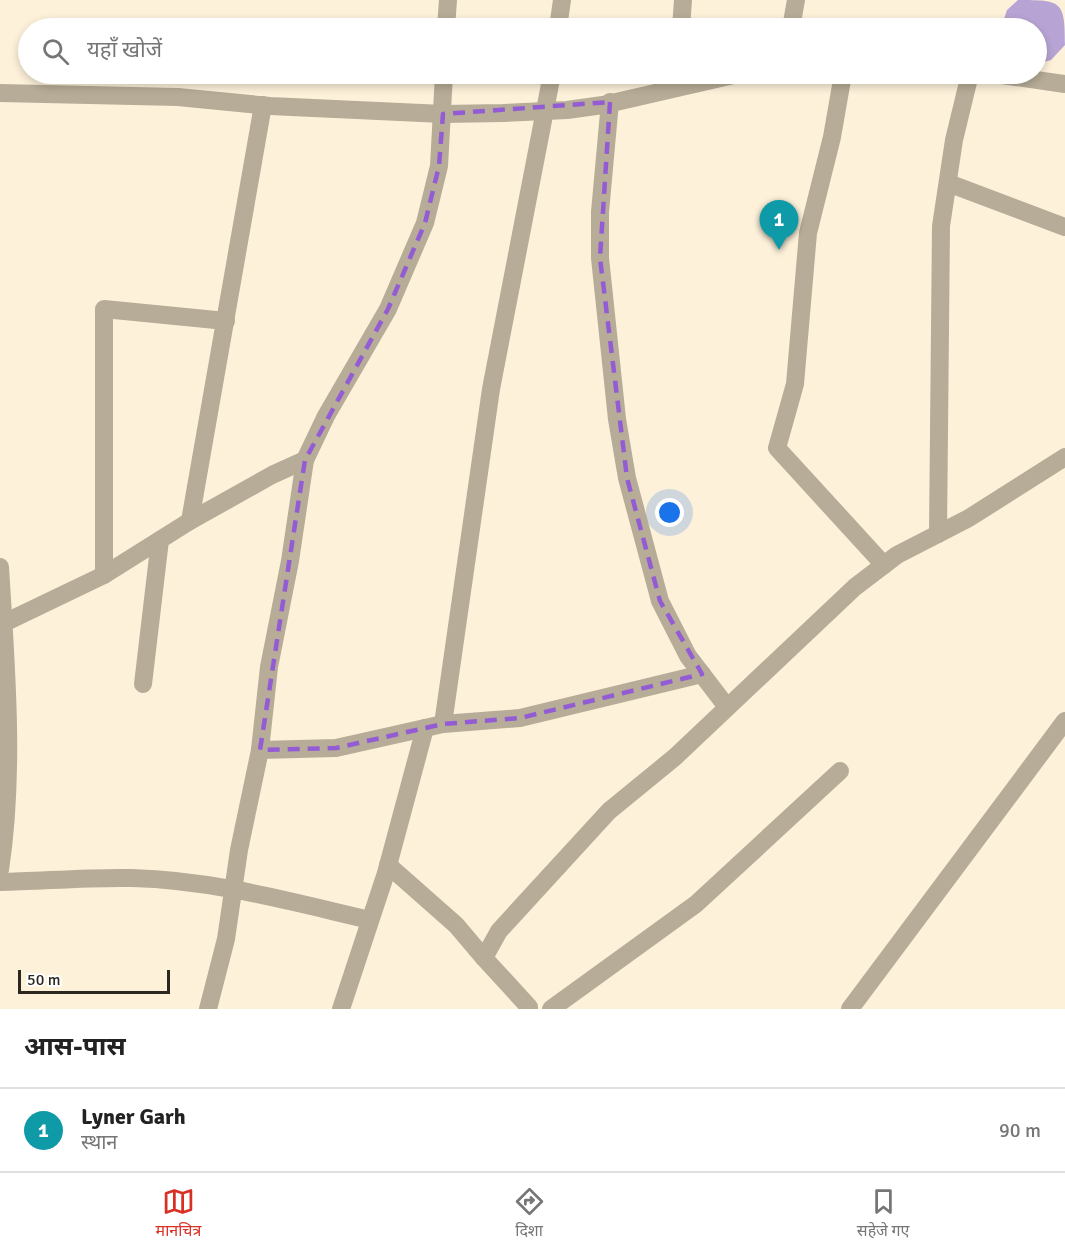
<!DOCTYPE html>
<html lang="hi">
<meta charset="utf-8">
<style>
body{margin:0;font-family:Signika,"Noto Sans Devanagari",sans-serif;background:#f6f6f6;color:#222}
.scale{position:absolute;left:18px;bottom:15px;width:152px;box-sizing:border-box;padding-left:6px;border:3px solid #2c281f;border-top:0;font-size:16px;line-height:21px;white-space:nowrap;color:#2c281f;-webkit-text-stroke:4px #fff;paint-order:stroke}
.you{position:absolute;left:670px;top:513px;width:21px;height:21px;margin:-15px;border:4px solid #fff;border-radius:50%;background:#1a73e8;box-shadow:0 0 0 9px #1a73e833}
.badge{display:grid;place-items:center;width:39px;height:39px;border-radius:50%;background:#d93025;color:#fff;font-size:20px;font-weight:700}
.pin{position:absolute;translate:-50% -50px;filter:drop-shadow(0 2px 3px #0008)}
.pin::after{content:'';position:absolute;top:32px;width:21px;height:18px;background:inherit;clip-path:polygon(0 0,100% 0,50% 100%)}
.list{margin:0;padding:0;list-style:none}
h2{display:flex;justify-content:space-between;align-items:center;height:78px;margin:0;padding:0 24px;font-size:26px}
h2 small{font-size:20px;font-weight:400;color:#767676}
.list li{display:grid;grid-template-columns:39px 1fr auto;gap:18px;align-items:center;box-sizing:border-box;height:84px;padding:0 24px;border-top:2px solid #e0e0e0}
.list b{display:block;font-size:22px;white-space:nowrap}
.list p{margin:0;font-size:20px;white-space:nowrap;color:#767676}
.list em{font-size:20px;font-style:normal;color:#767676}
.icon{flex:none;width:33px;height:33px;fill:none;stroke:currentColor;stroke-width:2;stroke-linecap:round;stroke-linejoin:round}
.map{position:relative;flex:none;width:1065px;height:1009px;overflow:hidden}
.search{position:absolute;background:#fff;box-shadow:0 3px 9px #0003;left:18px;right:18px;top:18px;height:66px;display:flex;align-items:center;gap:15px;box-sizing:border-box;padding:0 21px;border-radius:33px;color:#767676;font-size:22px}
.sheet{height:162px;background:#fff}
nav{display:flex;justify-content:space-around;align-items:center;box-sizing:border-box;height:84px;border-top:2px solid #e0e0e0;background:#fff;font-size:16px;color:#767676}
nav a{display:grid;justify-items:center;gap:3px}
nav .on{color:#d93025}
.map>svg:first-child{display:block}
.water{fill:#b7a4d4}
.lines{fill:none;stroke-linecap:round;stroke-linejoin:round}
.minor{stroke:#b6ac97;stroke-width:18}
.tertiary{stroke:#b6ac97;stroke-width:18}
.marked{fill:none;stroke:#935cd4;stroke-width:4.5;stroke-dasharray:12 8;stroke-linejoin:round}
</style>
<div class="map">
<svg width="1065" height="1009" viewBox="0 0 1065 1009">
<rect width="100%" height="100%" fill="#fdf1da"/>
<path class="water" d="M1018,0C1062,0 1065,1 1065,45L1051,60L1037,64L1036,28H1001L1007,10Z"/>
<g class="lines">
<g class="minor">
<polyline points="446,28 448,0"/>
<polyline points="558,28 562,0"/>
<polyline points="681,28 683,0"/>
<polyline points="791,28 796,0"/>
<polyline points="843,74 832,137 808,233 795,384 777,448 884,565"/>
<polyline points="995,74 1065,84"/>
<polyline points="0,93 178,97 270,106 443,114 503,113 567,110 603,105 738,74"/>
<polyline points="610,102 600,212 600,258 617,419 627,478 660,601 688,656 727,707"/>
<polyline points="948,183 1065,227"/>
<polyline points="190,521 263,105"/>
<polyline points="938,534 941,226 954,140 970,74"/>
<polyline points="104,575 104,309 226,321"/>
<polyline points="0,625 104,575 190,521 272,475 305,460"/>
<polyline points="143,684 160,540"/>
<polyline points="443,724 491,389 552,74"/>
<polyline points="260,750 336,748 443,724 520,718 702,674"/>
<polyline points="388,865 456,925 484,958"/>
<path d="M0,882C44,881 89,877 132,878C213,880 292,902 370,920"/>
<polyline points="208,1009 226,939 239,850 260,750 269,667 290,561 305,460 326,416 388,309 425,223 439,166 444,74"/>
<polyline points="341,1009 386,873 425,728"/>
<polyline points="527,1009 529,1007 484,958 499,931 609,811 675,757 855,587 897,555 969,518 1065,457"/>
<polyline points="551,1009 696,904 840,771"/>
</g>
<g class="tertiary">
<path d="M0,567C6,666 15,771 0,870"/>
<polyline points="850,1009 1065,721"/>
</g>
</g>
<path class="marked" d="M610,102L600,258L627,478L660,601L702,674L520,718L443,724L336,748L260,750L305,460L388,309L425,223L439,166L443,114Z"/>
</svg>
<div class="scale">50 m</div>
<div class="you"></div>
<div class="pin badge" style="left:779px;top:250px;background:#0f9aa8">1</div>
<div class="search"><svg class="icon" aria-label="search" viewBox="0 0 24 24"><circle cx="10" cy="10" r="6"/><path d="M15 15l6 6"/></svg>यहाँ खोजें</div>
</div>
<section class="sheet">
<h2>आस-पास<small></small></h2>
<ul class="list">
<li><span class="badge" style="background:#0f9aa8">1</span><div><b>Lyner Garh</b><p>स्थान</p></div><em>90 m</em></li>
</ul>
</section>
<nav>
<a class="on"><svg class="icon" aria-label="map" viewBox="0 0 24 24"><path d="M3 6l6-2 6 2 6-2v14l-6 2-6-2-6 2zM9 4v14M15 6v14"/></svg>मानचित्र</a>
<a><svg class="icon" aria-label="directions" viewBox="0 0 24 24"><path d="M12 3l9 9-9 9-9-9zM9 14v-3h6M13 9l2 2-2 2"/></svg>दिशा</a>
<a><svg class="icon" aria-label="saved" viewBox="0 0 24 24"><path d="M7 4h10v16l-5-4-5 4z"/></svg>सहेजे गए</a>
</nav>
